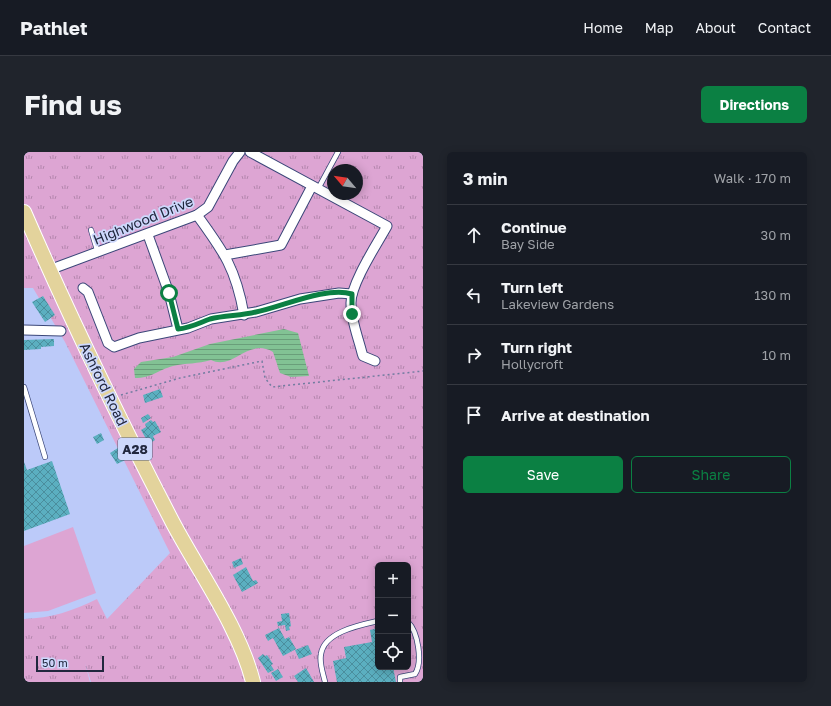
<!DOCTYPE html>
<meta charset="utf-8">
<style>
body{margin:0;font-family:"Golos Text",sans-serif;background:#20242c;color:#f1f3f6}
.controls{position:absolute;right:12px;bottom:12px;display:grid;overflow:hidden;border-radius:6px;box-shadow:0 2px 10px #0003}
.controls button{width:36px;height:36px;display:grid;place-items:center;padding:0;border:0;border-bottom:1px solid #363941;background:#171b24;color:#f1f3f6;font:20px sans-serif}
.compass{position:absolute;left:303px;top:12px;width:36px;height:36px;border-radius:50%;background:#171b24;box-shadow:0 2px 10px #0003;rotate:299deg}
.scale{position:absolute;left:12px;bottom:10px;width:68px;box-sizing:border-box;padding-left:4px;border:2px solid #21273e;border-top:0;font-size:11px;line-height:14px;white-space:nowrap;color:#21273e;-webkit-text-stroke:3px #cdd8fc;paint-order:stroke}
.stop{position:absolute;width:12px;height:12px;margin:-9px;border:3px solid #0b8043;border-radius:50%;background:#fff}
.stop.end{background:#0b8043;border-color:#fff;box-shadow:0 1px 4px #0008}
.list{margin:0;padding:0;list-style:none}
h2{display:flex;justify-content:space-between;align-items:center;height:52px;margin:0;padding:0 16px;font-size:17px}
h2 small{font-size:13px;font-weight:400;color:#9ea1a6}
.list li{display:grid;grid-template-columns:26px 1fr auto;gap:12px;align-items:center;box-sizing:border-box;height:60px;padding:0 16px;border-top:1px solid #363941}
.list b{display:block;font-size:15px;white-space:nowrap}
.list p{margin:0;font-size:13px;white-space:nowrap;color:#9ea1a6}
.list em{font-size:13px;font-style:normal;color:#9ea1a6}
.actions{display:flex;gap:8px;padding:12px 16px}
.actions a{flex:1;padding:9px 0;border:1px solid #0b8043;border-radius:6px;text-align:center;font-size:14px;color:#0b8043}
.actions .main{background:#0b8043;color:#fff}
.icon{flex:none;width:22px;height:22px;fill:none;stroke:currentColor;stroke-width:2;stroke-linecap:round;stroke-linejoin:round}
.map{position:relative;flex:none;width:399px;height:530px;overflow:hidden;border-radius:6px}
header{display:flex;align-items:center;gap:24px;box-sizing:border-box;height:56px;padding:0 20px;background:#171b24;border-bottom:1px solid #363941}
header strong{font-size:19px}
nav{display:flex;gap:22px;margin-inline-start:auto;font-size:14px}
.intro{display:flex;align-items:center;justify-content:space-between;box-sizing:border-box;height:96px;padding:0 24px}
h1{margin:0;font-size:28px}
.button{padding:10px 18px;border-radius:6px;background:#0b8043;color:#fff;font-size:14px;font-weight:700}
main{display:flex;gap:24px;padding:0 24px}
aside{flex:1;background:#171b24;border-radius:6px;box-shadow:0 2px 10px #0003}
.map>svg:first-child{display:block}
.grass{fill:url(#grass-tufts);fill-rule:evenodd}
.green{fill:#dda5d3}
.water{fill:url(#water-rules)}
.building{fill:url(#building-cross-hatch)}
.lines{fill:none;stroke-linecap:round;stroke-linejoin:round}
.service-casing{stroke:#3b4779;stroke-width:6}
.minor-casing{stroke:#3b4779;stroke-width:11}
.primary-casing{stroke:#fff;stroke-width:16}
.path{stroke:#727ca0;stroke-width:1.5;stroke-dasharray:2 3;stroke-linecap:butt}
.service{stroke:#fff;stroke-width:4.5}
.minor{stroke:#fff;stroke-width:9}
.primary{stroke:#e3d39c;stroke-width:14}
.route{stroke:#0b8043;stroke-width:5}
.labels{text-anchor:middle;dominant-baseline:central;stroke-width:3.5;stroke-linejoin:round;paint-order:stroke}
.shield{fill:#cdd8fc;stroke:#555c77;stroke-width:1}
.shield-label{font-size:13px;font-weight:bold;fill:#21273e}
.street-label{font-size:14px;fill:#21273e;stroke:#cdd8fc}
</style>
<header>
<strong>Pathlet</strong>
<nav><a>Home</a><a>Map</a><a>About</a><a>Contact</a></nav>
</header>
<div class="intro"><h1>Find us</h1><a class="button">Directions</a></div>
<main>
<div class="map">
<svg width="399" height="530" viewBox="0 0 399 530">
<defs>
<pattern id="grass-tufts" width="24" height="20" patternUnits="userSpaceOnUse"><rect width="24" height="20" fill="#dda5d3"/><path d="M3 7l-1-3M5 7V3M7 7l1-3M15 17l-1-3M17 17v-4M19 17l1-3" fill="none" stroke="#b386ad"/></pattern>
<pattern id="water-rules" width="6" height="5" patternUnits="userSpaceOnUse"><rect width="6" height="5" fill="#82c294"/><path d="M0 2.5h6" fill="none" stroke="#6a9e7a"/></pattern>
<pattern id="building-cross-hatch" width="8" height="8" patternUnits="userSpaceOnUse"><rect width="8" height="8" fill="#5bafc0"/><path d="M0 0l8 8M0 8l8-8" fill="none" stroke="#4b8e9d"/></pattern>
</defs>
<rect width="100%" height="100%" fill="#bccaf9"/>
<path class="grass" d="M0,0H399V530H67L61,511L66,530H0V467C27,466 49,459 73,447L83,467L146,401L41,190L9,136H0ZM309,18H333V42H309ZM354,413H384V515H354Z"/>
<polygon class="green" points="49,375 72,441 24,459 0,461 0,394"/>
<path class="water" d="M260,177L274,181L285,224L267,225L256,221L249,200C223,185 209,219 187,208C174,212 162,211 149,214C134,218 128,226 111,226L110,217L117,210L149,205L186,192Z"/>
<g class="building">
<polygon points="19,144 31,163 21,170 8,150"/>
<polygon points="30,187 30,194 17,195 17,197 0,198 0,188"/>
<polygon points="136,237 139,245 121,251 119,243"/>
<polygon points="124,262 127,266 119,271 117,266"/>
<polygon points="127,268 129,270 131,269 137,280 129,284 131,288 125,292 117,278 122,275 121,272"/>
<polygon points="77,281 80,288 73,292 69,285"/>
<polygon points="94,296 101,308 93,312 86,301"/>
<polygon points="28,309 46,362 0,379 0,310 3,318"/>
<polygon points="217,406 219,412 210,416 208,410"/>
<polygon points="222,415 229,429 232,428 234,431 218,440 209,423"/>
<polygon points="265,461 267,474 265,475 266,478 262,479 261,473 254,474 253,470 258,469 257,462"/>
<polygon points="255,476 261,487 265,485 272,497 259,504 249,486 244,489 241,483"/>
<polygon points="354,476 354,515 369,515 372,530 313,530 309,509 322,506 320,495 348,490 346,478"/>
<polygon points="284,493 288,502 275,507 271,498"/>
<polygon points="239,502 241,504 243,503 249,512 247,513 250,518 244,521 234,506"/>
<polygon points="282,516 290,530 274,530 270,524"/>
<polygon points="254,517 259,525 252,529 247,521"/>
</g>
<g class="lines">
<g class="service-casing">
<g id="service">
<polyline points="294,37 314,0"/>
<polyline points="67,78 74,101"/>
<polyline points="0,235 21,305"/>
<path d="M301,530C299,521 295,511 297,502C300,480 336,473 354,469"/>
<path d="M376,530V525L391,522C399,510 394,480 384,470"/>
</g>
</g>
<g class="minor-casing">
<g id="minor">
<path d="M226,0L363,74C353,92 326,133 327,152C327,168 334,185 338,201L339,204L351,209"/>
<path d="M173,63C200,100 212,117 220,163"/>
<polyline points="124,83 145,141 154,177"/>
<polyline points="201,103 257,93 288,34"/>
<polyline points="25,118 173,63 184,55 209,9 216,0"/>
<polyline points="59,136 64,140 84,191 90,195 115,186 164,176 187,167 232,160 276,147 315,141 328,142"/>
<polyline points="0,178 37,179"/>
</g>
</g>
<g class="primary-casing">
<path id="primary" d="M0,60C46,166 96,269 149,371C175,420 216,477 229,530"/>
</g>
<polyline class="path" points="97,243 156,226 238,209 241,226 248,235 399,219"/>
<use href="#service" class="service"/>
<use href="#minor" class="minor"/>
<use href="#primary" class="primary"/>
</g>
<g class="lines">
<path class="route" d="M145,141L154,177C166,176 175,171 186,167C201,163 217,164 232,160C258,155 302,134 328,142V162"/>
</g>
<g class="labels">
<rect class="shield" x="94" y="286" width="34" height="22" rx="3"/>
<g class="shield-label">
<text x="111" y="297">A28</text>
</g>
<g class="street-label">
<text transform="translate(119 68) rotate(-22)">Highwood Drive</text>
<text transform="translate(80 232) rotate(64)">Ashford Road</text>
</g>
</g>
</svg>
<div class="controls">
<button>+</button>
<button>−</button>
<button><svg class="icon" aria-label="locate" viewBox="0 0 24 24"><circle cx="12" cy="12" r="6"/><path d="M12 2v4M12 18v4M2 12h4M18 12h4"/></svg></button>
</div>
<svg class="compass" viewBox="-18 -18 36 36"><path d="M0-13l5 13h-10z" fill="#e53935"/><path d="M0 13l5-13h-10z" fill="#9ea1a6"/></svg>
<div class="scale">50 m</div>
<div class="stop" style="left:145px;top:141px"></div>
<div class="stop end" style="left:328px;top:162px"></div>
</div>
<aside>
<h2>3 min<small>Walk · 170 m</small></h2>
<ul class="list">
<li><svg class="icon" aria-label="ahead" viewBox="0 0 24 24"><path d="M12 20V5M6 11l6-6 6 6"/></svg><div><b>Continue</b><p>Bay Side</p></div><em>30 m</em></li>
<li><svg class="icon" aria-label="left" viewBox="0 0 24 24"><path d="M17 20v-9H6M10 6l-5 5 5 5"/></svg><div><b>Turn left</b><p>Lakeview Gardens</p></div><em>130 m</em></li>
<li><svg class="icon" aria-label="right" viewBox="0 0 24 24"><path d="M7 20v-9h11M14 6l5 5-5 5"/></svg><div><b>Turn right</b><p>Hollycroft</p></div><em>10 m</em></li>
<li><svg class="icon" aria-label="arrive" viewBox="0 0 24 24"><path d="M6 21V4h12l-3 4 3 4H6"/></svg><div><b>Arrive at destination</b></div></li>
</ul>
<div class="actions"><a class="main">Save</a><a>Share</a></div>
</aside>
</main>
